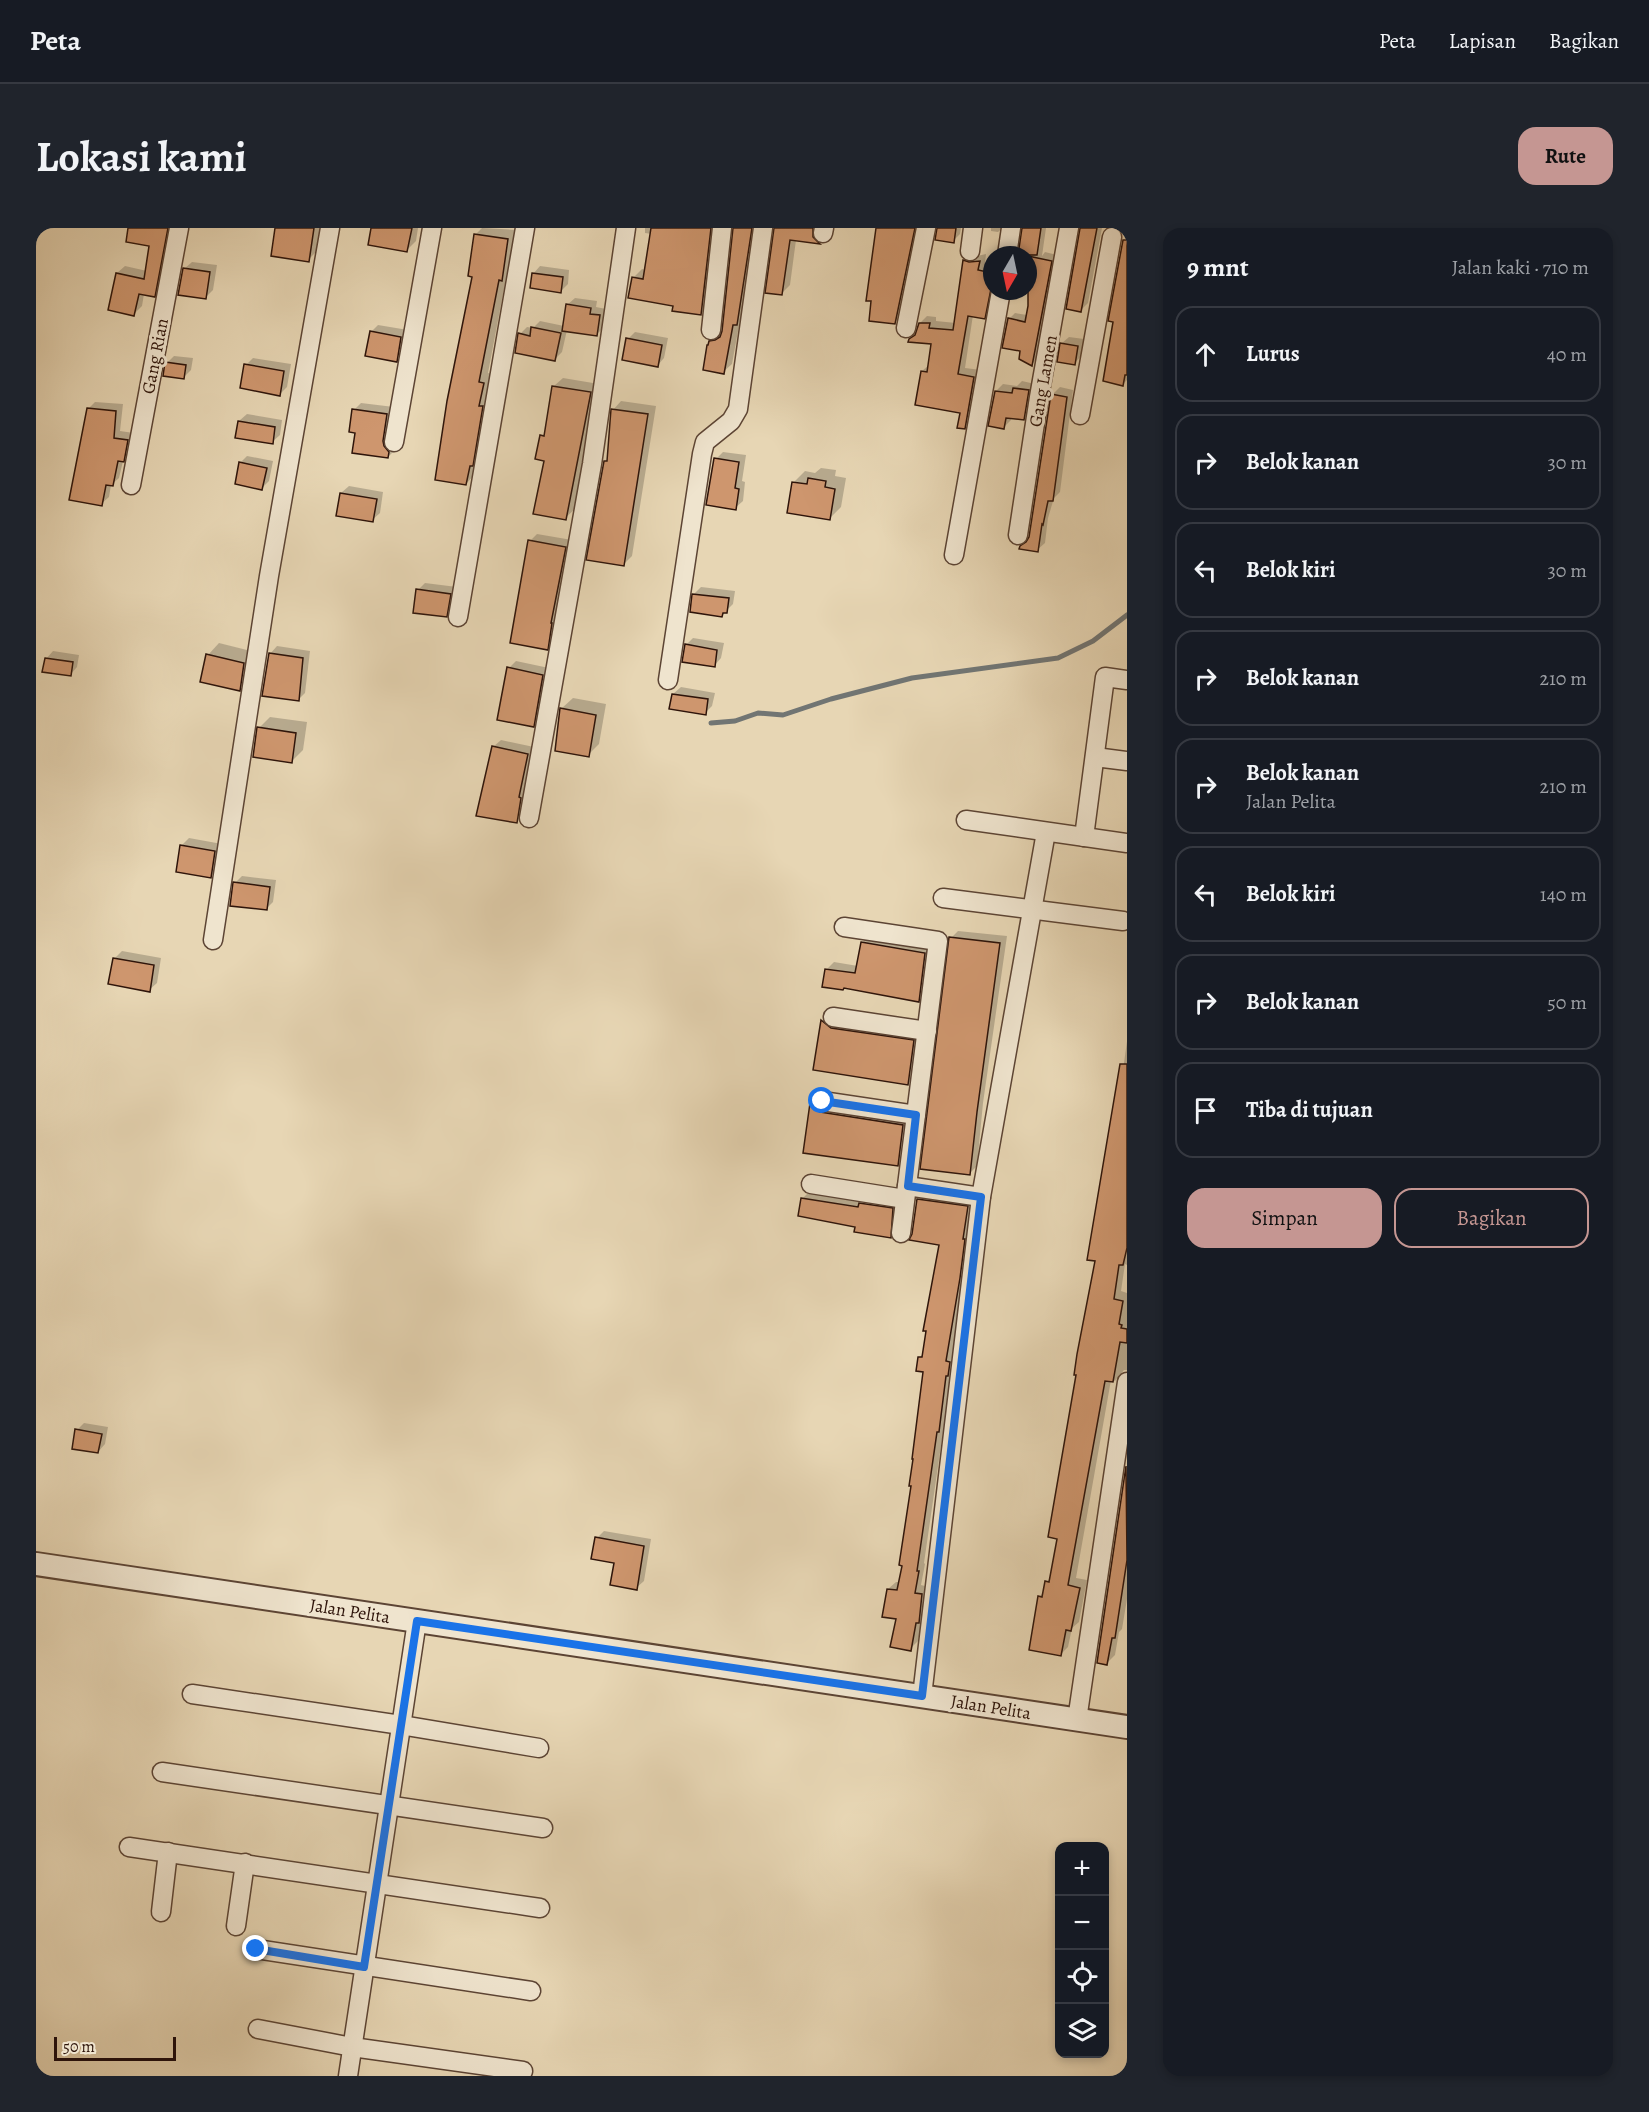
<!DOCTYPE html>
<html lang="id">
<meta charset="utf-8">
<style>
body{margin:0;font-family:Alegreya,serif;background:#20242c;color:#f1f3f6}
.controls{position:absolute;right:18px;bottom:18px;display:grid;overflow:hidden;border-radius:12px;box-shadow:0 3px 9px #0003}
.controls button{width:54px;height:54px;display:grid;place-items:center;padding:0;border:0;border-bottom:2px solid #363941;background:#171b24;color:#f1f3f6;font:30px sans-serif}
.compass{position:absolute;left:947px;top:18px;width:54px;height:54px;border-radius:50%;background:#171b24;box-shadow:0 3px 9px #0003;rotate:189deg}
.scale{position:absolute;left:18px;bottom:15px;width:122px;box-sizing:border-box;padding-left:6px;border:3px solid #2e140a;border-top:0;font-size:16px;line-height:21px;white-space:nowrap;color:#2e140a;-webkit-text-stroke:4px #efe4ce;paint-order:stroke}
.stop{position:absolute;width:18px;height:18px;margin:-14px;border:4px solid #1a73e8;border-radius:50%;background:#fff}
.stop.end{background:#1a73e8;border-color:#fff;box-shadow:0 2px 6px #0008}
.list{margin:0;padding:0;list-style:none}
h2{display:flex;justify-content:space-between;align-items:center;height:78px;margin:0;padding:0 24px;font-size:26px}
h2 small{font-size:20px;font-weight:400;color:#9ea1a6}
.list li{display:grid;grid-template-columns:39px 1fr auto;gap:18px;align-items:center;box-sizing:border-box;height:96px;margin:0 12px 12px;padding:0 12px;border:2px solid #363941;border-radius:18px}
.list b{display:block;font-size:22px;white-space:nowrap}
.list p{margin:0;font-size:20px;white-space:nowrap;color:#9ea1a6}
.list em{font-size:20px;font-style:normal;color:#9ea1a6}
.actions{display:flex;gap:12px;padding:18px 24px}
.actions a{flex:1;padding:14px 0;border:2px solid #c59692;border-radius:18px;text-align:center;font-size:21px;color:#c59692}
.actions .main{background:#c59692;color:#111}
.icon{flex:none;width:33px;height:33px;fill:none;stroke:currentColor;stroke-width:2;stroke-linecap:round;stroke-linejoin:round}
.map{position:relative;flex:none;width:1091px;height:1848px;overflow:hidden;border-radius:18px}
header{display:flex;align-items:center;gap:36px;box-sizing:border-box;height:84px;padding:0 30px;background:#171b24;border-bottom:2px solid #363941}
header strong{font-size:28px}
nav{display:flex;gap:33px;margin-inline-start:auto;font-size:21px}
.intro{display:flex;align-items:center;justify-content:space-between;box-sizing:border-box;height:144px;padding:0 36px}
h1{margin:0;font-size:42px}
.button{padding:15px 27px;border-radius:18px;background:#c59692;color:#111;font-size:21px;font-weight:700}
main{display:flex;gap:36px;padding:0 36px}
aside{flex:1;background:#171b24;border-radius:18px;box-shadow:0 3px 9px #0003}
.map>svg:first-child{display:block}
.shadow{fill:#0003}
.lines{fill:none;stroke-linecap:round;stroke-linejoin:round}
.stream{stroke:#717573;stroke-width:5}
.building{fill:#ce966e;stroke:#2e140a;stroke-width:1.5}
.minor-casing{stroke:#5c4434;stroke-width:21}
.tertiary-casing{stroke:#5c4434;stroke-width:26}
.minor{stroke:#efe4ce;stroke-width:18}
.tertiary{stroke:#efe4ce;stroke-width:22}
.route{stroke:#1a73e8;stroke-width:8}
.labels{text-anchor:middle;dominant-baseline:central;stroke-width:6;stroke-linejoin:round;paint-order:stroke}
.street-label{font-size:18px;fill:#2e140a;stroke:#efe4ce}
</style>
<header>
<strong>Peta</strong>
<nav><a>Peta</a><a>Lapisan</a><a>Bagikan</a></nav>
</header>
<div class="intro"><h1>Lokasi kami</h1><a class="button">Rute</a></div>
<main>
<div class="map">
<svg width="1091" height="1848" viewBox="0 0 1091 1848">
<rect width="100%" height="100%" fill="#e7d6b4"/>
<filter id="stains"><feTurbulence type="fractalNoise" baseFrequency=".00333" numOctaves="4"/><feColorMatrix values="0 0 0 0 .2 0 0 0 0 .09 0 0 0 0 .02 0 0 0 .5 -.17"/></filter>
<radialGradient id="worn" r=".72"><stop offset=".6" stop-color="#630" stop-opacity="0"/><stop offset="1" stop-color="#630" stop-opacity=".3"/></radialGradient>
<g class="shadow">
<polygon points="94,0 138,0 126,60 118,67 108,66 106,78 98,86 81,45 89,38 111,43 115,17"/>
<polygon points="241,0 287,0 283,21 272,32"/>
<polygon points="337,0 382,0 380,13 371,22"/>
<polygon points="446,0 481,2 475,42 471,45 452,145 456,146 439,246 430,256 439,7"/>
<polygon points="609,0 682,0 673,77 665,86 638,76 597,50 606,41 610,42 616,6 609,5"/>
<polygon points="698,0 722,0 709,87 704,92 696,136 687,144 674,114 683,105 687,105"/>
<polygon points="739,0 785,0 791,7 783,15 760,12 754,57 745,66"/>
<polygon points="844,0 884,0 866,87 859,94 836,72 831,71 839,16"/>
<polygon points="902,0 925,0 924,6 917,13"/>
<polygon points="955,0 967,0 962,4 955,3"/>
<polygon points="987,0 1010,0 1006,28 1009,24 1021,27 1002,130 996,136 986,122 973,91 979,85 991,87 998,40 992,39 992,27 984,27"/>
<polygon points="1045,0 1066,0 1052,75 1045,82"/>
<polygon points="1088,0 1091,0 1091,152 1087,156 1079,92 1074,91 1089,11"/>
<polygon points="936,25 941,28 950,26 949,35 956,37 955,82 948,89 937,87 929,140 945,142 936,192 928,200 926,183 886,143 893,137 897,115 874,111 881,104 884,95 891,88 900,89 900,93 920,95 929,33"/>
<polygon points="156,34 181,37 177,62 170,69 148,41"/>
<polygon points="504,38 533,42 532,56 525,63 497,46"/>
<polygon points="539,70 561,73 560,79 570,81 568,99 561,106 531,102 526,124 519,131 484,106 491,99 497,100 504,93 528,98 531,77"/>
<polygon points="342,97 372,102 368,125 360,132 335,104"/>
<polygon points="599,104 632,110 628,130 621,138 592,111"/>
<polygon points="1033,109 1048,111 1045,128 1038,136 1025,116"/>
<polygon points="138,128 157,130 155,142 147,150 131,135"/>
<polygon points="217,130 255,136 251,159 244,166 210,137"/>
<polygon points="527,150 563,156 538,282 529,290 506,208 511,203 518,158"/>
<polygon points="986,153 999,156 995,184 988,191 976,189 975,192 968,199 960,163 967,156 981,158"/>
<polygon points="1024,159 1037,162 1024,264 1018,270 1012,290 1009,315 1001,322 985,319 994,310 1016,167"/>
<polygon points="585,173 620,178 596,328 588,336 569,234 572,231 577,182"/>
<polygon points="59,174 87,176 84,203 98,205 95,225 87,233 83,250 75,257 73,269 65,276 52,181"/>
<polygon points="325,175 358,179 359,222 352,229 321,204 318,182"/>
<polygon points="211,186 246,192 244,207 236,214 203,193"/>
<polygon points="687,224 710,227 706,253 709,254 707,273 699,280 680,231"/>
<polygon points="211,228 237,233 233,253 226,260 204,235"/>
<polygon points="785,240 800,242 799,248 810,250 805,279 794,290 758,254 769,243 779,245"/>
<polygon points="313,258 347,264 344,285 336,292 305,265"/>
<polygon points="501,306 536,312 518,413 511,420 494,313"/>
<polygon points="389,355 421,359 418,380 410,388 382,362"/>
<polygon points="665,359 699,363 697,376 686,387 658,366"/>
<polygon points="657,410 688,415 685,430 678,438 650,417"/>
<polygon points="183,415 219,424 215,450 203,461 172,427"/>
<polygon points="241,418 274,423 269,465 262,472 234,426"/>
<polygon points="17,423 43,427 41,439 34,447 10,431"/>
<polygon points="480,433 513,440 504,490 497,498 473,440"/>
<polygon points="645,459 679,465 676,478 669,485 637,466"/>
<polygon points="537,470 570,476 563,516 552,527 525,481"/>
<polygon points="234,489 271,494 267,522 256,533 223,500"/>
<polygon points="465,512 498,519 487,586 480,593 457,519"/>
<polygon points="153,610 186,616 182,641 175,648 142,643 146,617"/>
<polygon points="206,648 240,652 237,674 230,681 199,655"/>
<polygon points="922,703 971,708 947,875 941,938 933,946 915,710"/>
<polygon points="833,707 896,718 890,765 882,772 790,742 798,734 822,738 826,715"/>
<polygon points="86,723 125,730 121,755 113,762 78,731"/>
<polygon points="793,786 885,806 879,848 872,856 779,841 786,793"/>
<polygon points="1091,813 1091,1037 1089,1036 1085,1063 1091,1065 1091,1142 1088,1142 1079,1153 1075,1152 1040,1350 1051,1352 1043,1394 1036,1400 1032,1419 1024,1427 1003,1369 1009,1363 1011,1354 1015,1349 1023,1309"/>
<polygon points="782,869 874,890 869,930 862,937 769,923 776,876"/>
<polygon points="776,961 866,971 864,998 854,1008 821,997 766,971"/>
<polygon points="890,964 939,971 931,1041 917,1126 921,1126 910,1195 908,1197 888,1335 889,1336 885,1357 893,1359 882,1413 874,1421 852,1361 860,1354 864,1354 889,1143 884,1129 888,1125 905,1016 882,972"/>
<polygon points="48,1195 72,1199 69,1216 62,1224 41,1202"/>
<polygon points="1091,1241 1091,1371 1086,1401 1083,1404 1079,1427 1071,1435 1063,1434"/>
<polygon points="568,1303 615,1311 608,1353 600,1360 561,1310"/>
</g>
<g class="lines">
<polyline class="stream" points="675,495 699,493 722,485 747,487 795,471 876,450 1022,430 1057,413 1091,387"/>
</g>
<g class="building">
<polygon points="92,0 132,0 119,69 103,66 98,88 72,82 80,45 108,51 113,18 90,14"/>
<polygon points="239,0 278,0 273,34 235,28"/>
<polygon points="335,0 376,0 371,24 332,17"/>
<polygon points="615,0 675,0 665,87 636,83 637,78 592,70 596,49 607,51"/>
<polygon points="697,0 716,0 701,97 697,97 688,146 667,142 671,117 672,117 673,113 679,112 684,109 686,103"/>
<polygon points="738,0 777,0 777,9 784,16 754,12 746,67 729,65"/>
<polygon points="840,0 879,0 859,96 833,93 835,73 830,73"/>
<polygon points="901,0 920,0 918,15 899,12"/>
<polygon points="986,0 1005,0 1001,27 982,27"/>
<polygon points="1044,0 1061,0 1045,84 1030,81"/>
<polygon points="438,6 472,11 466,53 463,52 443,154 448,155 443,178 447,178 437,238 434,238 430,257 399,252 411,173 436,49 432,48"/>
<polygon points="1087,12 1091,12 1091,147 1089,147 1087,158 1067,153 1077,94 1072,93"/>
<polygon points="992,28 1016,33 996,138 983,131 984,123 966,120 972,90 989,94 992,78"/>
<polygon points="927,32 933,34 944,33 942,42 956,45 956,56 949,91 932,88 922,146 938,149 929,201 921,200 924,185 879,177 885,143 891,144 895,116 872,114 873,111 879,107 883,95 894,95 893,100 917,102"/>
<polygon points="147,40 174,44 170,71 142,67"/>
<polygon points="496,45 527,49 525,65 494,60"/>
<polygon points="530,76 555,80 554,86 564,87 561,108 526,103"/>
<polygon points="495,99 525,105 519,133 479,125 482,105 494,108"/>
<polygon points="334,103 365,109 361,134 329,128"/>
<polygon points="590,110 626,117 622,139 586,132"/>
<polygon points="1024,115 1042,118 1039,137 1021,134"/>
<polygon points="129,134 150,137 148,151 127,148"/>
<polygon points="208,136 248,143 244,168 204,160"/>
<polygon points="516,158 555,164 530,292 497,286 508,233 499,231 504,207 508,208"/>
<polygon points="977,160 993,162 988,192 970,190 968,201 952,198 959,163 976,165"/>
<polygon points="1015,166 1031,169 1017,273 1012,273 1007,297 1006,296 1002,324 983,321 984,318 990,314 993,309"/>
<polygon points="51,180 80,183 78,210 92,212 88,234 82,233 77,258 70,257 66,278 33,272"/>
<polygon points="316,181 351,186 347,213 348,218 353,224 352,230 316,225 319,205 313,204"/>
<polygon points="575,181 612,186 588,338 550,332 568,233 571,233"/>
<polygon points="202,193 239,199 237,216 199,210"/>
<polygon points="678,230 703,234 699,260 703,261 700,282 670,277"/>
<polygon points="203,234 231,240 226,262 199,256"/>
<polygon points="772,250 790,253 789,259 799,261 794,292 751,285 756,254 771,256"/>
<polygon points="304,265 341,271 337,294 300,288"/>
<polygon points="492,312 530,319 515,395 516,395 512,422 474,415"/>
<polygon points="380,361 415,366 411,389 377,385"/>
<polygon points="656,366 693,370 691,385 687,385 686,389 654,384"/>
<polygon points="649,416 681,422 679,439 646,434"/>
<polygon points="233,425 267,430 263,473 226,468"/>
<polygon points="170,426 208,435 204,463 164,454"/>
<polygon points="9,430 37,434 35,448 6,444"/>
<polygon points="471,439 507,447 498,499 461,492"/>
<polygon points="636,466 672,471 670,487 633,481"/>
<polygon points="524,480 560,487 553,529 519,523"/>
<polygon points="221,499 260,505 256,535 217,529"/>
<polygon points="456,518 492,526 483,569 485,570 481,595 440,588"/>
<polygon points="144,617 179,623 175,650 140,644"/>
<polygon points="197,654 234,659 231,682 194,678"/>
<polygon points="913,709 964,715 941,884 934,947 884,941"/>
<polygon points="825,714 889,725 883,774 808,760 807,762 786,759 789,741 819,745"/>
<polygon points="77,730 118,737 114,764 72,756"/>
<polygon points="785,792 795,800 878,812 872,857 777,842"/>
<polygon points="1084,836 1091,836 1091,1020 1087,1037 1083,1037 1078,1071 1087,1073 1083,1096 1086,1097 1085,1100 1091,1101 1091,1115 1084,1114 1077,1154 1069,1153 1032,1357 1044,1360 1035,1403 1030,1402 1025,1428 993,1422 1002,1368 1006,1369 1009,1353 1013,1354 1021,1311 1012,1309 1040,1147 1038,1147 1041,1126 1059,1033 1051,1032"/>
<polygon points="774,875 779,881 784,884 867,897 862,938 767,925"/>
<polygon points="765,970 822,979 823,975 857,980 855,1010 818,1004 819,999 762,988"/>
<polygon points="881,971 932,978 927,1011 929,1011 924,1050 910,1133 914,1134 912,1148 910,1148 903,1204 901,1204 881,1343 883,1343 879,1365 886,1366 883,1395 880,1395 875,1423 854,1419 860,1391 846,1389 851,1361 861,1362 866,1338 863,1337 875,1258 873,1258 877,1231 876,1231 887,1144 880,1143 882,1129 886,1129 890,1103 887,1103 903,1017 873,1012 876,1006"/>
<polygon points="39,1201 66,1206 62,1225 36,1221"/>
<polygon points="1090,1238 1091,1332 1079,1410 1076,1410 1071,1437 1061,1435"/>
<polygon points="559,1309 608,1318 601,1362 574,1357 578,1335 555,1331"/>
</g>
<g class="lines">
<g class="minor-casing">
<g id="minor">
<polyline points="787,5 788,0"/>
<polyline points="934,23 937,0"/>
<polyline points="971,27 975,0"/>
<polyline points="870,100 890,0"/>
<polyline points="675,102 686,0"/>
<polyline points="1044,187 1076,9"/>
<polyline points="358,214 396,0"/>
<polyline points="95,257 143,0"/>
<polyline points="982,307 1003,169 1033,0"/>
<polyline points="918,327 965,63"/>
<polyline points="422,389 489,0"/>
<polyline points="632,452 666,226 669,214 695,193 702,181 727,0"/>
<polyline points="1059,529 1091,533"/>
<polyline points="493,590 556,236 590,0"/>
<polyline points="930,592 1091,615"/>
<polyline points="1048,609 1069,449 1091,452"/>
<polyline points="907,670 1087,693"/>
<polyline points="808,699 902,713 865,1005"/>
<polyline points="177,712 233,348 294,0"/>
<polyline points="797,789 891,803"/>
<polyline points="786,873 880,887"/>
<polyline points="775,956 869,971"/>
<polyline points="871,958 945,969"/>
<polyline points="156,1466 365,1497 503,1520"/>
<polyline points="886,1468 945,969 1010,604"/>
<polyline points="1041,1492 1091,1154"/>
<polyline points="126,1544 507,1600"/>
<polyline points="93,1619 504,1680"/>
<polyline points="125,1684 132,1624"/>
<polyline points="200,1698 209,1635"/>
<polyline points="220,1721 495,1763"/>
<polyline points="222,1801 316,1819 487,1843"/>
<polyline points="312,1848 381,1393"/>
</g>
</g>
<g class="tertiary-casing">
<polyline id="tertiary" points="0,1336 1091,1499"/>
</g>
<use href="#minor" class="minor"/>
<use href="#tertiary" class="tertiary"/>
</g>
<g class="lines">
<polyline class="route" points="220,1721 328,1739 381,1393 886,1468 945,969 872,958 880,887 786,873"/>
</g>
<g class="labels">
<g class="street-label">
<text transform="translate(119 128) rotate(-79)">Gang Rian</text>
<text transform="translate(1007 153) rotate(-80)">Gang Lamen</text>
<text transform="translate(314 1383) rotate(9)">Jalan Pelita</text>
<text transform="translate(955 1479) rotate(9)">Jalan Pelita</text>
</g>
</g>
<rect width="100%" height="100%" filter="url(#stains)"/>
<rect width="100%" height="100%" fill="url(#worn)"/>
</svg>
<div class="controls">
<button>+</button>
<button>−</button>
<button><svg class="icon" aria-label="locate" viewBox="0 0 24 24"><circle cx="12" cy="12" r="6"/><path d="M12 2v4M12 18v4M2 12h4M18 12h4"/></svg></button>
<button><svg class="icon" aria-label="layers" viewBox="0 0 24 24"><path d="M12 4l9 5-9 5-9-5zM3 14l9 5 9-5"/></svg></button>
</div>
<svg class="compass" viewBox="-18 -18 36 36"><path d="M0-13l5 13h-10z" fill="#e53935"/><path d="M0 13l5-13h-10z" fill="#9ea1a6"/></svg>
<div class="scale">50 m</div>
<div class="stop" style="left:786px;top:873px"></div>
<div class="stop end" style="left:220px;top:1721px"></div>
</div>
<aside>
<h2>9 mnt<small>Jalan kaki · 710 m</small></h2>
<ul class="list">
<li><svg class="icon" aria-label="ahead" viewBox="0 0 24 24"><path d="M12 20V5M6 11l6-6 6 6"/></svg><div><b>Lurus</b></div><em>40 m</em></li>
<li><svg class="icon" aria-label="right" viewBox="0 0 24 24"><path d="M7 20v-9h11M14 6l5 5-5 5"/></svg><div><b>Belok kanan</b></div><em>30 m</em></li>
<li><svg class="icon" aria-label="left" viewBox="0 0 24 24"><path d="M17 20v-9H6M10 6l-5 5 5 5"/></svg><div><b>Belok kiri</b></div><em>30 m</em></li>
<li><svg class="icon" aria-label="right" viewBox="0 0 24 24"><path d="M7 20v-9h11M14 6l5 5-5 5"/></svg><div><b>Belok kanan</b></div><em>210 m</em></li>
<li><svg class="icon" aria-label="right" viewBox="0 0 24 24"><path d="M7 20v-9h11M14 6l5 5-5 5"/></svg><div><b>Belok kanan</b><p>Jalan Pelita</p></div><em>210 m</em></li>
<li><svg class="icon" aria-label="left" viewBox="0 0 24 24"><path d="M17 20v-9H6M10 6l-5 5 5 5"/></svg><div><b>Belok kiri</b></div><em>140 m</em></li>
<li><svg class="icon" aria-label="right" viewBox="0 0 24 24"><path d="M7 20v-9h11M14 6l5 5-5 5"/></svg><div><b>Belok kanan</b></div><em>50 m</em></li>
<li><svg class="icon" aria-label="arrive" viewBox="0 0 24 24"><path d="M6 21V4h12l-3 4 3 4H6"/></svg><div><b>Tiba di tujuan</b></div></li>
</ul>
<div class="actions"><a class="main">Simpan</a><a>Bagikan</a></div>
</aside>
</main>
